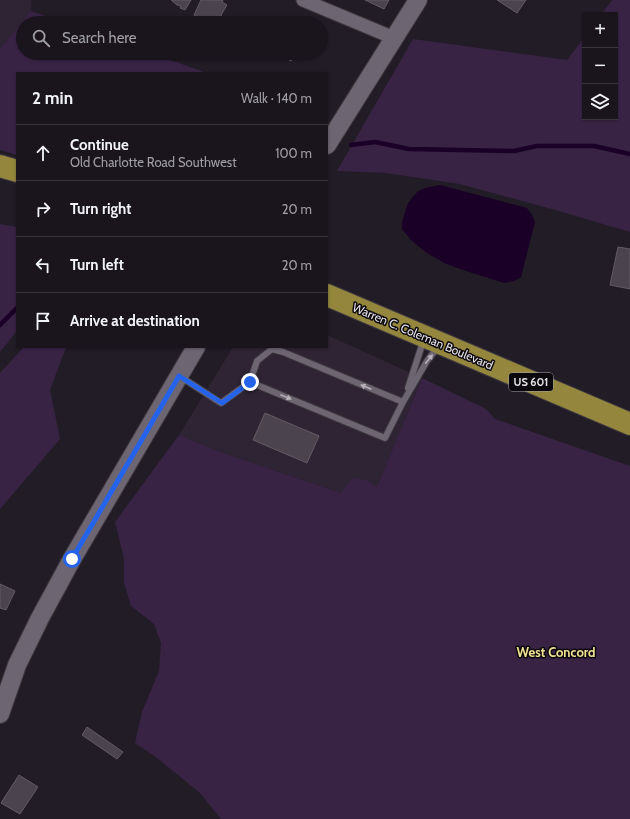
<!DOCTYPE html>
<meta charset="utf-8">
<style>
body{margin:0;font-family:Cabin,sans-serif;background:#231e25;color:#f1f3f6}
.controls{position:absolute;right:12px;top:12px;display:grid;overflow:hidden;border-radius:0px;box-shadow:0 1px 3px #0004}
.controls button{width:36px;height:36px;display:grid;place-items:center;padding:0;border:0;border-bottom:1px solid #38343b;background:#1a151c;color:#f1f3f6;font:20px sans-serif}
.stop{position:absolute;width:12px;height:12px;margin:-9px;border:3px solid #2563eb;border-radius:50%;background:#fff}
.stop.end{background:#2563eb;border-color:#fff;box-shadow:0 1px 4px #0008}
.list{margin:0;padding:0;list-style:none}
h2{display:flex;justify-content:space-between;align-items:center;height:52px;margin:0;padding:0 16px;font-size:17px}
h2 small{font-size:13px;font-weight:400;color:#9f9fa3}
.list li{display:grid;grid-template-columns:26px 1fr auto;gap:12px;align-items:center;box-sizing:border-box;height:56px;padding:0 16px;border-top:1px solid #38343b}
.list b{display:block;font-size:15px;white-space:nowrap}
.list p{margin:0;font-size:13px;white-space:nowrap;color:#9f9fa3}
.list em{font-size:13px;font-style:normal;color:#9f9fa3}
.icon{flex:none;width:22px;height:22px;fill:none;stroke:currentColor;stroke-width:2;stroke-linecap:round;stroke-linejoin:round}
.map{position:relative;flex:none;width:630px;height:819px;overflow:hidden}
.search{position:absolute;background:#1a151c;box-shadow:0 1px 3px #0004;left:16px;top:16px;width:312px;height:44px;display:flex;align-items:center;gap:10px;box-sizing:border-box;padding:0 14px;border-radius:22px;color:#9f9fa3;font-size:15px}
.panel{position:absolute;background:#1a151c;box-shadow:0 1px 3px #0004;left:16px;top:72px;width:312px;height:276px;border-radius:0px}
.map>svg:first-child{display:block}
.built{fill:#2e2433}
.green{fill:#392345}
.water{fill:#1a0026}
.lines{fill:none;stroke-linecap:round;stroke-linejoin:round}
.stream{stroke:#1a0026;stroke-width:4.5}
.building{fill:#4b444f;stroke:#625b66}
.lane-casing{stroke:#3c373f;stroke-width:8}
.street-casing{stroke:#3c373f;stroke-width:15}
.secondary-casing{stroke:#3c373f;stroke-width:20}
.highway-casing{stroke:#3c373f;stroke-width:24}
.lane{stroke:#6d6672;stroke-width:6}
.street{stroke:#6d6672;stroke-width:13}
.secondary{stroke:#6d6672;stroke-width:18}
.highway{stroke:#94863d;stroke-width:22}
.oneway{fill:#b6b0b9}
.route{stroke:#2563eb;stroke-width:5}
.labels{text-anchor:middle;dominant-baseline:central;stroke-width:3;stroke-linejoin:round;paint-order:stroke}
.shield{fill:#0a080c;stroke:#a5a1a7;stroke-width:1}
.shield-label{font-size:11px;font-weight:bold;fill:#e7e2e9}
.street-label{font-size:12px;fill:#e7e2e9;stroke:#0a080c}
.neighbourhood-label{font-size:13px;font-weight:bold;fill:#efe092;stroke:#0a080c}
</style>
<div class="map">
<svg width="630" height="819" viewBox="0 0 630 819">
<rect width="100%" height="100%" fill="#221c26"/>
<g class="built">
<polygon points="0,0 31,0 31,11 0,49"/>
<polygon points="327,335 422,378 377,487 368,481 341,493 218,451 179,435 233,347 327,347"/>
</g>
<g class="green">
<polygon points="612,0 630,0 630,232 559,211 460,184 386,173 337,171 413,39 567,60 585,36 585,117 615,117 615,15 601,15"/>
<polygon points="31,11 65,23 23,23 23,53 150,53 207,73 17,73 17,155 0,150 0,49"/>
<polygon points="0,224 17,227 17,331 0,352"/>
<polygon points="24,347 66,347 50,390 60,439 0,509 0,373"/>
<polygon points="422,378 486,409 495,419 630,466 630,819 221,819 200,793 157,758 135,743 142,712 159,671 161,643 154,624 131,606 124,583 124,558 115,522 179,435 218,451 341,493 353,478 368,481 377,487"/>
</g>
<polygon class="water" points="440,185 527,208 532,215 535,222 521,277 514,281 504,283 460,269 444,263 427,253 418,246 411,240 402,229 402,222 408,203 418,191 425,188"/>
<g class="lines">
<g class="stream">
<polyline points="351,145 375,142 409,149 514,151 537,146 594,146 630,154"/>
<polyline points="0,325 17,308"/>
</g>
</g>
<g class="building">
<polygon points="171,0 191,0 185,10 180,8 181,6 177,5"/>
<polygon points="201,0 223,0 222,2 227,5 221,15 223,17 219,23 210,22 208,23 194,15"/>
<polygon points="365,0 389,0 384,9"/>
<polygon points="497,0 526,0 517,13"/>
<polygon points="278,53 295,53 291,61"/>
<polygon points="618,247 630,249 630,289 610,285"/>
<polygon points="265,413 319,436 307,463 253,440"/>
<polygon points="0,584 15,591 6,610 0,608"/>
<polygon points="87,727 123,752 117,759 82,735"/>
<polygon points="19,775 38,787 20,814 1,803"/>
</g>
<g class="lines">
<g class="lane-casing">
<g id="lane">
<polyline points="181,377 221,403 250,382 257,361 272,349 283,352 403,402"/>
<polyline points="250,382 385,438 403,402 427,361 434,352 441,349"/>
<polyline points="408,388 422,345 421,339"/>
</g>
</g>
<g class="street-casing">
<polyline id="street" points="303,0 394,38"/>
</g>
<g class="secondary-casing">
<g id="secondary">
<polyline points="327,145 418,0"/>
<polyline points="0,714 17,665 40,618 72,559 196,347"/>
</g>
</g>
<g class="highway-casing">
<g id="highway">
<polyline points="0,166 17,171"/>
<polyline points="327,295 630,424"/>
</g>
</g>
<use href="#lane" class="lane"/>
<use href="#street" class="street"/>
<use href="#secondary" class="secondary"/>
<use href="#highway" class="highway"/>
</g>
<defs><path id="oneway-solid" d="M-6-.8H1V-3.2L6.5 0L1 3.2V.8H-6Z"/></defs>
<g class="oneway">
<use href="#oneway-solid" transform="translate(429 359) rotate(-52)"/>
<use href="#oneway-solid" transform="translate(366 387) rotate(-157)"/>
<use href="#oneway-solid" transform="translate(286 397) rotate(22)"/>
</g>
<g class="lines">
<polyline class="route" points="72,559 179,376 222,403 250,382"/>
</g>
<g class="labels">
<rect class="shield" x="509" y="373" width="44" height="18" rx="3"/>
<g class="shield-label">
<text x="531" y="382">US 601</text>
</g>
<g class="street-label">
<text transform="translate(423 336) rotate(23)">Warren C. Coleman Boulevard</text>
</g>
<g class="neighbourhood-label">
<text x="556" y="652">West Concord</text>
</g>
</g>
</svg>
<div class="controls">
<button>+</button>
<button>−</button>
<button><svg class="icon" aria-label="layers" viewBox="0 0 24 24"><path d="M12 4l9 5-9 5-9-5zM3 14l9 5 9-5"/></svg></button>
</div>
<div class="stop" style="left:72px;top:559px"></div>
<div class="stop end" style="left:250px;top:382px"></div>
<div class="search"><svg class="icon" aria-label="search" viewBox="0 0 24 24"><circle cx="10" cy="10" r="6"/><path d="M15 15l6 6"/></svg>Search here</div>
<section class="panel">
<h2>2 min<small>Walk · 140 m</small></h2>
<ul class="list">
<li><svg class="icon" aria-label="ahead" viewBox="0 0 24 24"><path d="M12 20V5M6 11l6-6 6 6"/></svg><div><b>Continue</b><p>Old Charlotte Road Southwest</p></div><em>100 m</em></li>
<li><svg class="icon" aria-label="right" viewBox="0 0 24 24"><path d="M7 20v-9h11M14 6l5 5-5 5"/></svg><div><b>Turn right</b></div><em>20 m</em></li>
<li><svg class="icon" aria-label="left" viewBox="0 0 24 24"><path d="M17 20v-9H6M10 6l-5 5 5 5"/></svg><div><b>Turn left</b></div><em>20 m</em></li>
<li><svg class="icon" aria-label="arrive" viewBox="0 0 24 24"><path d="M6 21V4h12l-3 4 3 4H6"/></svg><div><b>Arrive at destination</b></div></li>
</ul>
</section>
</div>
